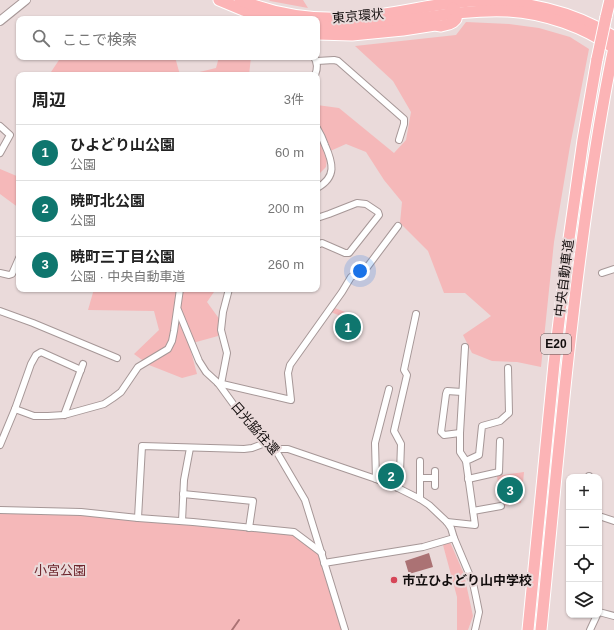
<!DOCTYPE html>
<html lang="ja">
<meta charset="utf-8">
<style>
body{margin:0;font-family:Arial,"Noto Sans JP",sans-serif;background:#f6f6f6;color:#222}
.controls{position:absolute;right:12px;bottom:12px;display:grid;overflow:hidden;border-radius:8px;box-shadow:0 1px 3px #0004}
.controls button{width:36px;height:36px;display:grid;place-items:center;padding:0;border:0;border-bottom:1px solid #e0e0e0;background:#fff;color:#222;font:20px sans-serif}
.you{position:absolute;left:360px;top:271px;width:14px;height:14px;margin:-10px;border:3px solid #fff;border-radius:50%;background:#1a73e8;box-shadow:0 0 0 6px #1a73e833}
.badge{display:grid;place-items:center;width:26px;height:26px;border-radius:50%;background:#0f766e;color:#fff;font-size:13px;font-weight:700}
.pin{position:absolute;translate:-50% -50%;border:2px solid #fff;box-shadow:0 1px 4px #0006}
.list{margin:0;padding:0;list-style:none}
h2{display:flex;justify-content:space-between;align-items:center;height:52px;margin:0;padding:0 16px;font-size:17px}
h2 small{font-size:13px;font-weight:400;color:#767676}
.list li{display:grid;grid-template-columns:26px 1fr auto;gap:12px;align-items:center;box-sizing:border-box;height:56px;padding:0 16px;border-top:1px solid #e0e0e0}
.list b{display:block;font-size:15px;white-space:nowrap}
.list p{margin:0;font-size:13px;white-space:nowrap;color:#767676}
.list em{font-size:13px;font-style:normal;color:#767676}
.icon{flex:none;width:22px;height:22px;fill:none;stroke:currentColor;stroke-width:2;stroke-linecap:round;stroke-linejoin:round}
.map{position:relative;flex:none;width:614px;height:630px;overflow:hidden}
.search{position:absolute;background:#fff;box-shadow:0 1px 3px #0004;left:16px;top:16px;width:304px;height:44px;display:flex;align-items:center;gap:10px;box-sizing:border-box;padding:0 14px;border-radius:8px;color:#767676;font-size:15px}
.panel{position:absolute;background:#fff;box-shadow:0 1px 3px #0004;left:16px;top:72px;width:304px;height:220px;border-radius:8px}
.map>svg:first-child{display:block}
.green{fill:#f5b8b9}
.water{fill:#ab7274}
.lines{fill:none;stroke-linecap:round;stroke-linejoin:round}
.stream{stroke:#ab7274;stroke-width:2}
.street-casing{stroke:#a69797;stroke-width:8}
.secondary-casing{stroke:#a69797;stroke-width:10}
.highway-casing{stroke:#fff;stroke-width:13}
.street{stroke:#fff;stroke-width:6}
.secondary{stroke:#fff;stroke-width:8}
.highway{stroke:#fcb4b6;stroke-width:11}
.highway-bridge-casing{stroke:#fff;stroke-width:13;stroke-linecap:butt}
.highway-bridge{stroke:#fcb4b6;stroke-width:11}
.poi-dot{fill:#d64557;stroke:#eadada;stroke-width:1.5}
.labels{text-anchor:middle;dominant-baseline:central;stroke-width:4;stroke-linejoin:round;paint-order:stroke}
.shield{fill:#eadada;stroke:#534a4a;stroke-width:1}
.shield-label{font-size:12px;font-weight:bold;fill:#120d0d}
.street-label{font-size:13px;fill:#120d0d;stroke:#eadada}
.park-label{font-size:13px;fill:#6d262d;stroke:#eadada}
.poi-label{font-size:13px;font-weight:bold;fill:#120d0d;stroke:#eadada;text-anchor:start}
</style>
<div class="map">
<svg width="614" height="630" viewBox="0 0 614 630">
<rect width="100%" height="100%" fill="#eadada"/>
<g class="green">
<polygon points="269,0 303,0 308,8 270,1"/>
<polygon points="466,22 509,24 539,28 570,37 589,49 570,146 554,242 541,367 517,362 492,361 472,353 463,335 491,316 465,293 444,293 428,251 400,223 402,202 384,180 366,152 346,144 328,152 326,167 317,176 317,105 339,108 394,153 406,140 411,112 393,81 355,46 456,35"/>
<polygon points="61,57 175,57 180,75 49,75"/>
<polygon points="219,57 251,57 249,75 187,75 216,68"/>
<polygon points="0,169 19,177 19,208 0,194"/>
<polygon points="94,289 216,289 207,302 220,320 218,336 189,344 197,374 182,378 149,365 134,354 159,330 154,311 88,310"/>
<polygon points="332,307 356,316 348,339 341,335 346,318 328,311"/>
<polygon points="385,469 397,473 395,483 385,479"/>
<polygon points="524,472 521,503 501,506 497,476"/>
<polygon points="0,510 59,511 294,532 319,552 342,630 0,630"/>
<polygon points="450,542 464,574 473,616 468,630 457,630 457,597 443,545"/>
</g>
<polygon class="water" points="429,553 433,567 409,574 405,561"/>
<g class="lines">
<polyline class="stream" points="232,630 239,620"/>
<g class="street-casing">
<g id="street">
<path d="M314,57C318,63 318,68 315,75"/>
<polyline points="317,61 334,60 338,61 404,119 404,124 399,140"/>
<polyline points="0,126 10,135 0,153"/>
<path d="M317,128C320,133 323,139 325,145C333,163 337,177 317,188"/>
<polyline points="317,218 329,214 357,203 366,204 378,212 379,215 349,253 345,253 322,243 317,245"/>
<polyline points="0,273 9,275 12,274 19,258"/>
<polyline points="602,273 614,269"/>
<polyline points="178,310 199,361 206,372 218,383 234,405 261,432 268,442 275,449 305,500 345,630"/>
<polyline points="0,311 33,323 117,358"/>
<polyline points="465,347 460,433 460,452 466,461"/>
<polyline points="218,383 291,400 288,373 290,365 342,292 351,277 365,270 398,226"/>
<polyline points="221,384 227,353 221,330 223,312 229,289"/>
<polyline points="15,409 34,416 48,416 64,415 104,404 113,398 121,392 138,367 168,349 172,341 174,331 180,289"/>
<polyline points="64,415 83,364"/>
<polyline points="460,433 444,435 441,432 446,394 447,391 462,392"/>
<polyline points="0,445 15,409 31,364 36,355 41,352 81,370"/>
<polyline points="275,449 288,449 376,479 398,488 420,499 429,505 447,522 451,528 454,538 423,547 324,563"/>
<polyline points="435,471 435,486"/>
<polyline points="589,477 589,476"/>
<polyline points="420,478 435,478"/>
<polyline points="376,479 375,443 389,389"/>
<polyline points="468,479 499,472 500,441"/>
<polyline points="398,488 400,473 401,444 394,431 407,375 404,370 416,314"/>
<polyline points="183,494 253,501 249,528"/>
<polyline points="420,499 420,461"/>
<polyline points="0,510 81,512 138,518 193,522 294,532 322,553"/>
<polyline points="473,511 501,506"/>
<polyline points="599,516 614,521"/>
<polyline points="138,518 142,446 244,449 252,448 268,442"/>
<polyline points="182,521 184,480 190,448"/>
<polyline points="447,522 475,525 466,461 479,455 482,426 500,421 509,413 508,368"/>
<polyline points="454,538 473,583 476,597 479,612 475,630"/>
<polyline points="599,612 614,616"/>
<polyline points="590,630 597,615"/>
</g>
</g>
<g class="secondary-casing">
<polyline id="secondary" points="0,21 26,0"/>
</g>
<g class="highway-casing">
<g id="highway">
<polyline points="219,0 243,10 271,19"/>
<path d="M240,0C284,18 332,22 378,15C410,11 442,2 474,1C523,0 573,11 614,37"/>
<polyline points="606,17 610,0"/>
<path d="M317,26C381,31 444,8 508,11C545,13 584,27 614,48C604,93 597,139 590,185C568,333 556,481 541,630"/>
<polyline points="317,34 352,35 403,30 435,25 441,26 449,24 453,22 456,19 457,13 453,8"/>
<polyline points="528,630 554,364 567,253 583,140 597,59"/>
</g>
</g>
<use href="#street" class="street"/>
<use href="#secondary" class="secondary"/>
<use href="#highway" class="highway"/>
<g class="highway-bridge-casing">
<polyline id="highway-bridge" points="597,59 606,17"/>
</g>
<use href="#highway-bridge" class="highway-bridge"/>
</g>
<circle class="poi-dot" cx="394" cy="580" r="4"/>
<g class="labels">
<rect class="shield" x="541" y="334" width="30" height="20" rx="3"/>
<g class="shield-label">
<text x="556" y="344">E20</text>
</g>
<g class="street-label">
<text transform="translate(358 16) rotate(-5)">東京環状</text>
<text transform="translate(564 278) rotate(-83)">中央自動車道</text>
<text transform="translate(255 428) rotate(49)">日光脇往還</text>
</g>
<g class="park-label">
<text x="60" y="570">小宮公園</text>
</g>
<g class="poi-label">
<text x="402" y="580">市立ひよどり山中学校</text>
</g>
</g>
</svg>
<div class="controls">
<button>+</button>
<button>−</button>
<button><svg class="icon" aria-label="locate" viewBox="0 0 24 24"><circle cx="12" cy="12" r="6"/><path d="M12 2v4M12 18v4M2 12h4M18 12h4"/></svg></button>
<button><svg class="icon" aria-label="layers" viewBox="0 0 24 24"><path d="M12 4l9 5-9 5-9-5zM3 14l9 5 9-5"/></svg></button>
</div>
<div class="you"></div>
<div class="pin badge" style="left:348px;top:327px">1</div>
<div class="pin badge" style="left:391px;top:476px">2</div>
<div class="pin badge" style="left:510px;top:490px">3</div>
<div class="search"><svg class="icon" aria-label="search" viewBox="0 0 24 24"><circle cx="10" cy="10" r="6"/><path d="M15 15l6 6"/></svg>ここで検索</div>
<section class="panel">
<h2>周辺<small>3件</small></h2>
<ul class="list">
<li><span class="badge">1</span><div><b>ひよどり山公園</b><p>公園</p></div><em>60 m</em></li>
<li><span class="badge">2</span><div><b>暁町北公園</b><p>公園</p></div><em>200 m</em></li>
<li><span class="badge">3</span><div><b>暁町三丁目公園</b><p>公園 · 中央自動車道</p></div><em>260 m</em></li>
</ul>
</section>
</div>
